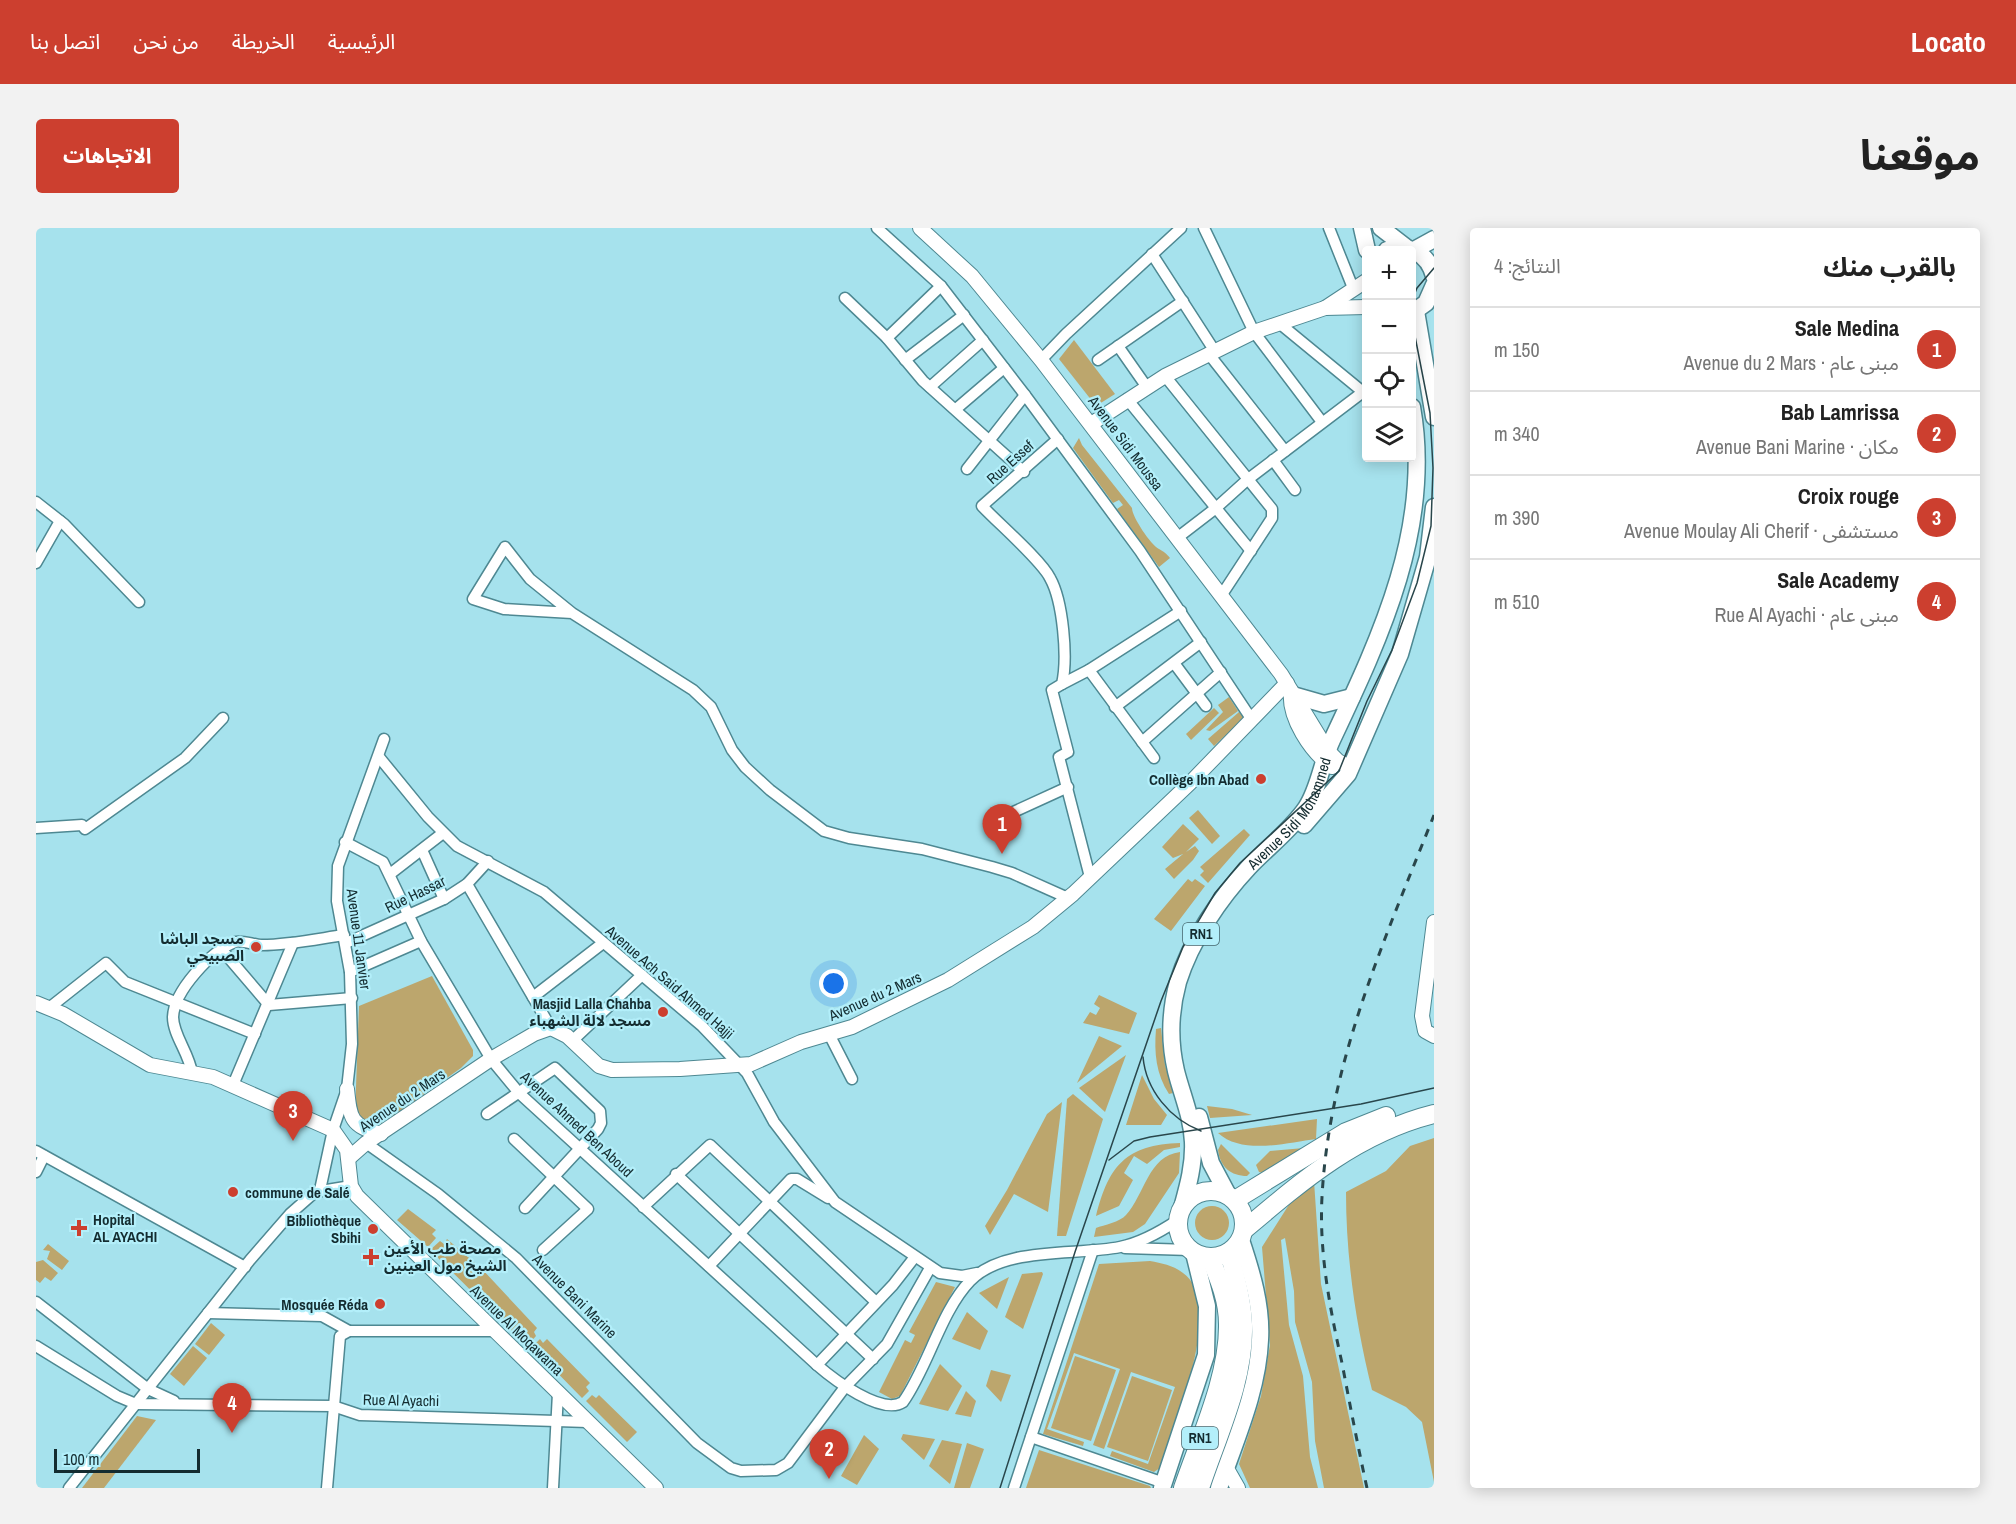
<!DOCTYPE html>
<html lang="ar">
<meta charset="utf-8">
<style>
body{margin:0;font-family:"Archivo Narrow","Noto Sans Arabic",sans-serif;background:#f2f2f2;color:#222;direction:rtl}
.controls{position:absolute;right:18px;top:18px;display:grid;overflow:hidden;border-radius:6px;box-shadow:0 3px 15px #0003}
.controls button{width:54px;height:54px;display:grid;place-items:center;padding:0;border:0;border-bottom:2px solid #e0e0e0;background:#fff;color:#222;font:30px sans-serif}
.scale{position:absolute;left:18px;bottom:15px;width:146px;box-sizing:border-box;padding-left:6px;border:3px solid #142c30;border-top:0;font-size:16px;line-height:21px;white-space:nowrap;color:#142c30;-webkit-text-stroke:4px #b3effa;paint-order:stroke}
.you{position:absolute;left:798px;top:756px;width:21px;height:21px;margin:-15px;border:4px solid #fff;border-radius:50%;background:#1a73e8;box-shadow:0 0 0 9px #1a73e833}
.badge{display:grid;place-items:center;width:39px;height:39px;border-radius:50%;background:#cc3f2f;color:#fff;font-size:20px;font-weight:700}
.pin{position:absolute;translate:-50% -50px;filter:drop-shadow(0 2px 3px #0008)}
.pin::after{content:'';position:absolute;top:32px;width:21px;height:18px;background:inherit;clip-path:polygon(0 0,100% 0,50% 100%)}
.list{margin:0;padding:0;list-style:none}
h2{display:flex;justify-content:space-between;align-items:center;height:78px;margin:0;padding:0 24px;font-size:26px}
h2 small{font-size:20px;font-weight:400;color:#767676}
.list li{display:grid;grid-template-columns:39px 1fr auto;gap:18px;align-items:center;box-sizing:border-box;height:84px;padding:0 24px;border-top:2px solid #e0e0e0}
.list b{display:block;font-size:22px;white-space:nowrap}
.list p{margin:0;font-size:20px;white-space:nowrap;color:#767676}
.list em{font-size:20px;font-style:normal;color:#767676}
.icon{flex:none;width:33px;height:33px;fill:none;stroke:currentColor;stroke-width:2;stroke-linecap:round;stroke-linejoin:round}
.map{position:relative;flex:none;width:1398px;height:1260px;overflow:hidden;direction:ltr;border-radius:6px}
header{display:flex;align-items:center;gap:36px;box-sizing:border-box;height:84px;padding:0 30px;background:#cc3f2f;color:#fff}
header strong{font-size:28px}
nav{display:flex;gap:33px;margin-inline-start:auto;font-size:21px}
.intro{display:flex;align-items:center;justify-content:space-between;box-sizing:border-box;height:144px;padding:0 36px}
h1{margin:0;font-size:42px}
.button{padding:15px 27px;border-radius:6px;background:#cc3f2f;color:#fff;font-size:21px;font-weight:700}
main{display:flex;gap:36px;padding:0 36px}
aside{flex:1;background:#fff;border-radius:6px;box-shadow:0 3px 15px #0003}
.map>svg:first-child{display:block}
.green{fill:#bca66d}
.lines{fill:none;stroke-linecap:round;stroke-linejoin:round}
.minor-casing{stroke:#4e8892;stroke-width:13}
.tertiary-casing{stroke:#4e8892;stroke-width:16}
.primary-casing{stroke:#4e8892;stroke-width:19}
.trunk-casing{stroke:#4e8892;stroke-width:20}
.minor{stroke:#fff;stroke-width:10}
.tertiary{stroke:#fff;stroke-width:14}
.primary{stroke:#fff;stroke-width:16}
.trunk{stroke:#fff;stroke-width:18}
.tram{stroke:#29464b;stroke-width:1.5}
.rail{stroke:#29464b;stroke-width:3;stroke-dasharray:8 8;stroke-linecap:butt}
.poi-dot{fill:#cc3f2f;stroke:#b3effa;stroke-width:2}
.labels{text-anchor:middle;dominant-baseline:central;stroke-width:4.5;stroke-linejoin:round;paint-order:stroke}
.shield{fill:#b3effa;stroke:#44666d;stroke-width:1.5}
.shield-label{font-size:14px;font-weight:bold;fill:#142c30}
.street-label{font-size:15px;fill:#142c30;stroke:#b3effa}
.poi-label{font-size:15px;font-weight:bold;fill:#142c30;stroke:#b3effa;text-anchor:end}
</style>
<header>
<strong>Locato</strong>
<nav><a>الرئيسية</a><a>الخريطة</a><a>من نحن</a><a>اتصل بنا</a></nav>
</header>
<div class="intro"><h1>موقعنا</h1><a class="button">الاتجاهات</a></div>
<main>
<aside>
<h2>بالقرب منك<small>النتائج: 4</small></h2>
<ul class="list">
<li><span class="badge">1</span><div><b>Sale Medina</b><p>مبنى عام · Avenue du 2 Mars</p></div><em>150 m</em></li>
<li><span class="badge">2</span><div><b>Bab Lamrissa</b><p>مكان · Avenue Bani Marine</p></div><em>340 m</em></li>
<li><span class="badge">3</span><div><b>Croix rouge</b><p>مستشفى · Avenue Moulay Ali Cherif</p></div><em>390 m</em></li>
<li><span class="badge">4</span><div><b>Sale Academy</b><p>مبنى عام · Rue Al Ayachi</p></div><em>510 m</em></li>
</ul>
</aside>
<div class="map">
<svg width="1398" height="1260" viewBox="0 0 1398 1260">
<rect width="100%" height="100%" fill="#a6e2ed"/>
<g class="green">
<polygon points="1038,112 1079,166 1060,178 1023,131"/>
<path d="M1043,210L1046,217L1096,280C1096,289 1115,317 1123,321C1128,324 1130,325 1134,330L1123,339L1081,281L1087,277L1083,272L1077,275L1037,220Z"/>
<polygon points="1193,469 1202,483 1174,503 1170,502 1187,484 1182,477"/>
<polygon points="1178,480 1183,485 1155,512 1150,506"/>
<polygon points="1203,484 1208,490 1178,518 1172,511"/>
<polygon points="1162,582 1184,608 1176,616 1153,590"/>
<polygon points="1147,596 1163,611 1150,624 1159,618 1163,623 1157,632 1138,651 1129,641 1147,626 1137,630 1126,619"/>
<polygon points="1208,601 1214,607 1172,655 1164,647 1168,643 1164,639"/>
<polygon points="1152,651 1156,654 1159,651 1169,658 1135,703 1118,691"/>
<polygon points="396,748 437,822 437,828 425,840 342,899 319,886 323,778"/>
<polygon points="1063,767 1101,785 1093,806 1047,795 1054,784 1060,787 1064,780 1058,776"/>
<path d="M1125,800L1129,837L1137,865L1133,866C1120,846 1118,825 1120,801Z"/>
<polygon points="1063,808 1086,818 1041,855"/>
<polygon points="1090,827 1069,884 1043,860"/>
<polygon points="1106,847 1118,871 1131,887 1125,897 1090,897"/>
<polygon points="1037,866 1067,891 1030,1008 1021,1008 1031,871"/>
<polygon points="1026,874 1012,984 978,966 954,1007 949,998 971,962 1011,886"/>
<polygon points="1171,878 1196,881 1216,887 1174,890"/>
<path d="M1281,891L1280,911C1250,915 1206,927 1182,905Z"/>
<path d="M1398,910V1254L1386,1194L1370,1179L1336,1162C1320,1097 1310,1031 1310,964L1350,943L1374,918Z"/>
<path d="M1144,915V919L1128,922L1111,936L1098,928L1088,945L1097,952L1083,978L1060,988C1073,937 1090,917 1144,915Z"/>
<path d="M1185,916L1214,945L1211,948C1195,948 1184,939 1182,922Z"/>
<polygon points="1268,920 1227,945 1223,944 1220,937 1234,923"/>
<path d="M1144,924L1143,945L1109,996L1097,1004L1058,1009L1060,1000C1068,997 1084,994 1090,987C1109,966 1112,928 1144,924Z"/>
<polygon points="1278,953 1285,1056 1328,1260 1288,1260 1279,1213 1276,1154 1259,1094 1258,1063 1249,1010 1245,1012 1253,1097 1267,1148 1274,1229 1282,1260 1214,1260 1203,1236 1225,1168 1234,1117 1226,1019 1261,964"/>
<circle cx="1176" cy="995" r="17"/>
<polygon points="372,981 400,1002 396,1006 400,1010 392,1019 361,992"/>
<polygon points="411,1011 446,1041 501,1100 498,1104 500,1108 491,1118 394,1022 404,1013 408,1016"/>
<polygon points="12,1016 33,1033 26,1042 11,1031 14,1023 7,1022"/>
<polygon points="7,1032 22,1045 15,1053 9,1049 4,1055 0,1052 0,1034"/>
<path d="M1114,1033C1131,1036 1147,1040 1157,1056C1180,1098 1138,1197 1124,1240L1118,1244L1074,1228L1076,1223L1112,1236L1139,1159L1095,1144L1068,1221L1057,1217L1084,1141L1038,1125L1011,1201L1048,1214L1047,1218L1007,1206L1063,1036Z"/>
<polygon points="1006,1044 1007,1046 987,1101 969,1089 986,1046"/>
<polygon points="973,1049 961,1081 943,1065"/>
<polygon points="900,1054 919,1059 864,1168 856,1171 843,1164 869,1112 875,1115 879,1107 873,1104"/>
<polygon points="931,1084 952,1103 944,1122 916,1111"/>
<polygon points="175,1095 189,1107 173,1127 159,1116"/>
<polygon points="504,1111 507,1115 511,1111 554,1155 550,1159 553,1163 546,1170 496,1119"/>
<polygon points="157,1118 171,1130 148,1158 134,1146"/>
<polygon points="1039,1128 1080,1142 1055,1213 1015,1200"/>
<polygon points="904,1136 926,1158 912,1183 883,1176"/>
<polygon points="955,1142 975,1147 965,1174 950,1158"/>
<polygon points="1096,1148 1136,1162 1112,1233 1071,1219"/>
<polygon points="930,1163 940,1173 935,1189 919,1186"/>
<polygon points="556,1167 560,1170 563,1167 601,1204 591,1214 550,1173"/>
<polygon points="101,1188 120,1192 68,1260 46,1260"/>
<polygon points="867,1206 899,1211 888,1232 865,1211"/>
<polygon points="828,1207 843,1221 821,1257 805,1248"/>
<polygon points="906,1212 926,1216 914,1256 893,1238"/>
<polygon points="931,1215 948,1221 934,1260 918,1260"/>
<polygon points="1003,1222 1114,1258 1115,1260 990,1260"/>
</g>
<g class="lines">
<g class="minor-casing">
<g id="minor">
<polyline points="841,0 905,58 989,167 1104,323 1216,492"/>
<polyline points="1168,0 1218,104 1286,194"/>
<polyline points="1293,0 1317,60"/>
<polyline points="1116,26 1178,122"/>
<polyline points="809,70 851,110 887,153 988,244"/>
<polyline points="1243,95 1327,164 1330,162"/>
<polyline points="851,110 905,58"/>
<polyline points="1082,118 1110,158"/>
<polyline points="1172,125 1249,223"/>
<polyline points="869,132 928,87"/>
<polyline points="1005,132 1030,106 1145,0"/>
<polyline points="1062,132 1147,73"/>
<polyline points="1129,148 1236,281 1236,290 1185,368"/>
<polyline points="894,159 947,112"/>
<polyline points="1091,171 1215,323"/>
<polyline points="920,181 968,140"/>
<path d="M1022,211L946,278C962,295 1005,332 1014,350C1027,373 1032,430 1026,456L1016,462L1032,524L1023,529L1054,649"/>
<polyline points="1237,232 1259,262"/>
<polyline points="931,241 989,167"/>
<polyline points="0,274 28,296 103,374"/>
<polyline points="1141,310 1180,280 1211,252 1327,164"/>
<polyline points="0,335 24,293"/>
<polyline points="536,385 494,351 469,319 437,371 468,381 536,385 657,462 675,479 696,522 709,539 734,562 788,603 813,610 886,621 956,639 976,645 1032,670"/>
<polyline points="1138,435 1170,478"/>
<polyline points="1053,442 1118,530"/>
<polyline points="1026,456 1053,442 1145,383"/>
<polyline points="1079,479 1165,414"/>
<polyline points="1106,514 1185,444"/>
<polyline points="343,529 392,589 421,618 508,664 666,798 711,845 738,894 799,974 904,1045 926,1048 941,1045"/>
<polyline points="971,587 1032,559"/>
<polyline points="0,600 46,597 49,601 149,530 187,490"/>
<path d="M309,614L347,634L385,713L455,831L483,865L781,1137C797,1151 846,1188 867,1174C892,1139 905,1083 934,1053C968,1018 1039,1028 1084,1019C1105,1015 1124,1004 1142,992"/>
<polyline points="386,622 408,671"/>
<polyline points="354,646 407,605"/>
<polyline points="431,656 515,800"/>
<polyline points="310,715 408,671 431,656 452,633"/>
<polyline points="186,722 233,777 316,770"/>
<polyline points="314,744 385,713"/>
<polyline points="497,769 567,715"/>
<polyline points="13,780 70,735 89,754 219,806"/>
<polyline points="793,806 816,851"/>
<polyline points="536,813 606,747"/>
<path d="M156,845C153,825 137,807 137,789C138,763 175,723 199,714C207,712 218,717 226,717C253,717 281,711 308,707"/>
<polyline points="197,857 257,715"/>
<polyline points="451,886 519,840 564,883 565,895 562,901 489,980"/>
<polyline points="478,911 552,981 507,1022"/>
<polyline points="330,915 402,966 480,1030 661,1215 695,1240 705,1243 740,1242 752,1235 809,1159 851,1116 894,1040"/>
<polyline points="0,923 209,1039"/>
<polyline points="0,944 8,928"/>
<polyline points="640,946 837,1131"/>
<polyline points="284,962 297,902 311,861 316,816 314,744 301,673 302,638 348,511"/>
<polyline points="607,979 674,917 840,1074"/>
<polyline points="1089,1020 1154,1022"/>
<polyline points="673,1038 755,951 761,951 792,970"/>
<polyline points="0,1074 112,1161 138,1173"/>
<polyline points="172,1085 286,1088 313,1103"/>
<polyline points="0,1118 81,1168 100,1176 297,1178 324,1187 552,1194"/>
<polyline points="781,1137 857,1057 878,1030"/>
<polyline points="995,1209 1128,1255"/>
<polyline points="33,1260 214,1032 254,986 279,964 315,958"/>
<polyline points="291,1260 304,1108 313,1103 459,1103"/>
<polyline points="517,1260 522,1165"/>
<polyline points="978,1260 1057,1022"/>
</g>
</g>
<g class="tertiary-casing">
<g id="tertiary">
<polyline points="884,0 936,48 1005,132 1245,446 1292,523 1302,533 1315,540"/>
<polyline points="1289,80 1330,53"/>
<polyline points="1055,196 1129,148 1218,104 1289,80 1330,79"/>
<path d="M1255,463C1252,490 1275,524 1296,539"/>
<polyline points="1398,694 1386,788 1389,803 1398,808"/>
<polyline points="0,775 27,786 114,837 177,849 297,902 311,922 315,958 321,968 620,1260"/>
<path d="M311,861C314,891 315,898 345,906"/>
<polyline points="313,930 330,915 455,831 498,806 515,800 531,808 563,838 576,842 644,841 715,836 765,814 816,799 912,752 997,699 1037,666 1154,555 1251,455"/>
<polyline points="1190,1239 1202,1260"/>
</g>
</g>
<g class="primary-casing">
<g id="primary">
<polyline points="1326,0 1331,22"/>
<polyline points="1345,0 1371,20"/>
<path d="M1351,22C1373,16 1392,25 1398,48"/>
<polyline points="1378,22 1398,11"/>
<polyline points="1380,83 1398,189"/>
<polyline points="1376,85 1390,75 1398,57"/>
<polyline points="1260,468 1288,476 1316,469"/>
<polyline points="1268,597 1312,546 1364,426 1392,329 1398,279"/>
<polyline points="1163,889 1175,935 1192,967"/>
<path id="s1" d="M1146,980C1152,958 1158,937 1157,914C1156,889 1146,867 1140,843C1133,813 1134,783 1142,754C1155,712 1184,670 1213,639C1232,619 1255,602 1270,580C1283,561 1286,533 1296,512C1345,408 1397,298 1376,179"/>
<polyline points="1126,1260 1170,1127 1171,1078 1158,1025"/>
<path d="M1183,1260C1199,1213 1222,1163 1224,1112C1226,1078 1216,1045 1205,1012"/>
</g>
</g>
<g class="trunk-casing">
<g id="trunk">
<circle cx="1175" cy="996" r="33"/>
<polyline points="1199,972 1310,904 1350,888"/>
<path d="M1208,1002C1267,952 1322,905 1398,886"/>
<path d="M1147,1260C1164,1210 1193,1148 1192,1096C1192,1072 1183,1051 1174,1029"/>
<path d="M1164,1260C1181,1208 1209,1152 1207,1096C1206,1071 1199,1048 1193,1024"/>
</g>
</g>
<use href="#minor" class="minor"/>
<use href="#tertiary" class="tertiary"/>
<use href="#primary" class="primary"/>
<use href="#trunk" class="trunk"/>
<g class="tram">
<path d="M1107,829C1110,862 1134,891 1165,903"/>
<polyline points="1073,932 1098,913 1114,909 1325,876 1398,860"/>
<polyline points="964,1260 1039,1024 1125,773 1147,719 1179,665 1204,635 1303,543 1331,473 1356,422 1381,355 1395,298 1397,240 1394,185 1377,98 1376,72 1381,60 1398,40"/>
</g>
<path class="rail" d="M1331,1260C1322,1219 1314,1177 1306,1135C1294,1081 1283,1025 1286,969C1293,834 1349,711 1398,587"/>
</g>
<g class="poi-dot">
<circle cx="1225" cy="551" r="6"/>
<circle cx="220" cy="719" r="6"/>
<circle cx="627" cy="784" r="6"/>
<circle cx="197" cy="964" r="6"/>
<path d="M40 991h6v6h6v6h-6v6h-6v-6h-6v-6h6z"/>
<circle cx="337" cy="1001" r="6"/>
<path d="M332 1020h6v6h6v6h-6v6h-6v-6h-6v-6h6z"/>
<circle cx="344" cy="1076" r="6"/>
</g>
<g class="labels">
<g class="shield">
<rect x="1147" y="695" width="36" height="22" rx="4.5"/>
<rect x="1146" y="1199" width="36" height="22" rx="4.5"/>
</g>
<g class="shield-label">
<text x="1165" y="706">RN1</text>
<text x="1164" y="1210">RN1</text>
</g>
<g class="street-label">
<text transform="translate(1090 215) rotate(53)">Avenue Sidi Moussa</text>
<text transform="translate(974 234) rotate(-42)">Rue Essef</text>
<text stroke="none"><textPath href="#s1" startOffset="435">Avenue Sidi Mohammed</textPath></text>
<text transform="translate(379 666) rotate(-26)">Rue Hassar</text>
<text transform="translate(323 711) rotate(82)">Avenue 11 Janvier</text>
<text transform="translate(634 754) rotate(41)">Avenue Ach Said Ahmed Hajji</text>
<text transform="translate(839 768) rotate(-24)">Avenue du 2 Mars</text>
<text transform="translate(366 872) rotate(-34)">Avenue du 2 Mars</text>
<text transform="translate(541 896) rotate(43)">Avenue Ahmed Ben Aboud</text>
<text transform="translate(539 1068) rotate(45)">Avenue Bani Marine</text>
<text transform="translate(481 1102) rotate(44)">Avenue Al Moqawama</text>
<text transform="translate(365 1172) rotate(1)">Rue Al Ayachi</text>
</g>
<g class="poi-label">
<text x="1213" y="551">Collège Ibn Abad</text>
<text x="208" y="710">مسجد الباشا<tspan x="208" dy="17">الصبيحي</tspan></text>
<text x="615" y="775">Masjid Lalla Chahba<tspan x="615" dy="17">مسجد لالة الشهباء</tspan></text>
<text x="209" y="964" text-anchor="start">commune de Salé</text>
<text x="57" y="991" text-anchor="start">Hopital<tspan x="57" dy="17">AL AYACHI</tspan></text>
<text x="325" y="992">Bibliothèque<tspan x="325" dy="17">Sbihi</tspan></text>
<text x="348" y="1020" text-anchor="start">مصحة طب الأعين<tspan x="348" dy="17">الشيخ مول العينين</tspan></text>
<text x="332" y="1076">Mosquée Réda</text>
</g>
</g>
</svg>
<div class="controls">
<button>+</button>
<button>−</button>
<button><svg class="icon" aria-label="locate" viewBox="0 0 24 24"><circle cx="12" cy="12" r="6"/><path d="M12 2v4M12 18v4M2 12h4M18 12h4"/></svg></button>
<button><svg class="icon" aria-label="layers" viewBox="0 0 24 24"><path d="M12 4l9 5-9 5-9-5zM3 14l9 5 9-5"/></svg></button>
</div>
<div class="scale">100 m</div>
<div class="you"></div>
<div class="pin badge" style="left:966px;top:626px">1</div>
<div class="pin badge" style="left:793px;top:1251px">2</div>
<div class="pin badge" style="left:257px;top:913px">3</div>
<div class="pin badge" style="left:196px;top:1205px">4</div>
</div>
</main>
